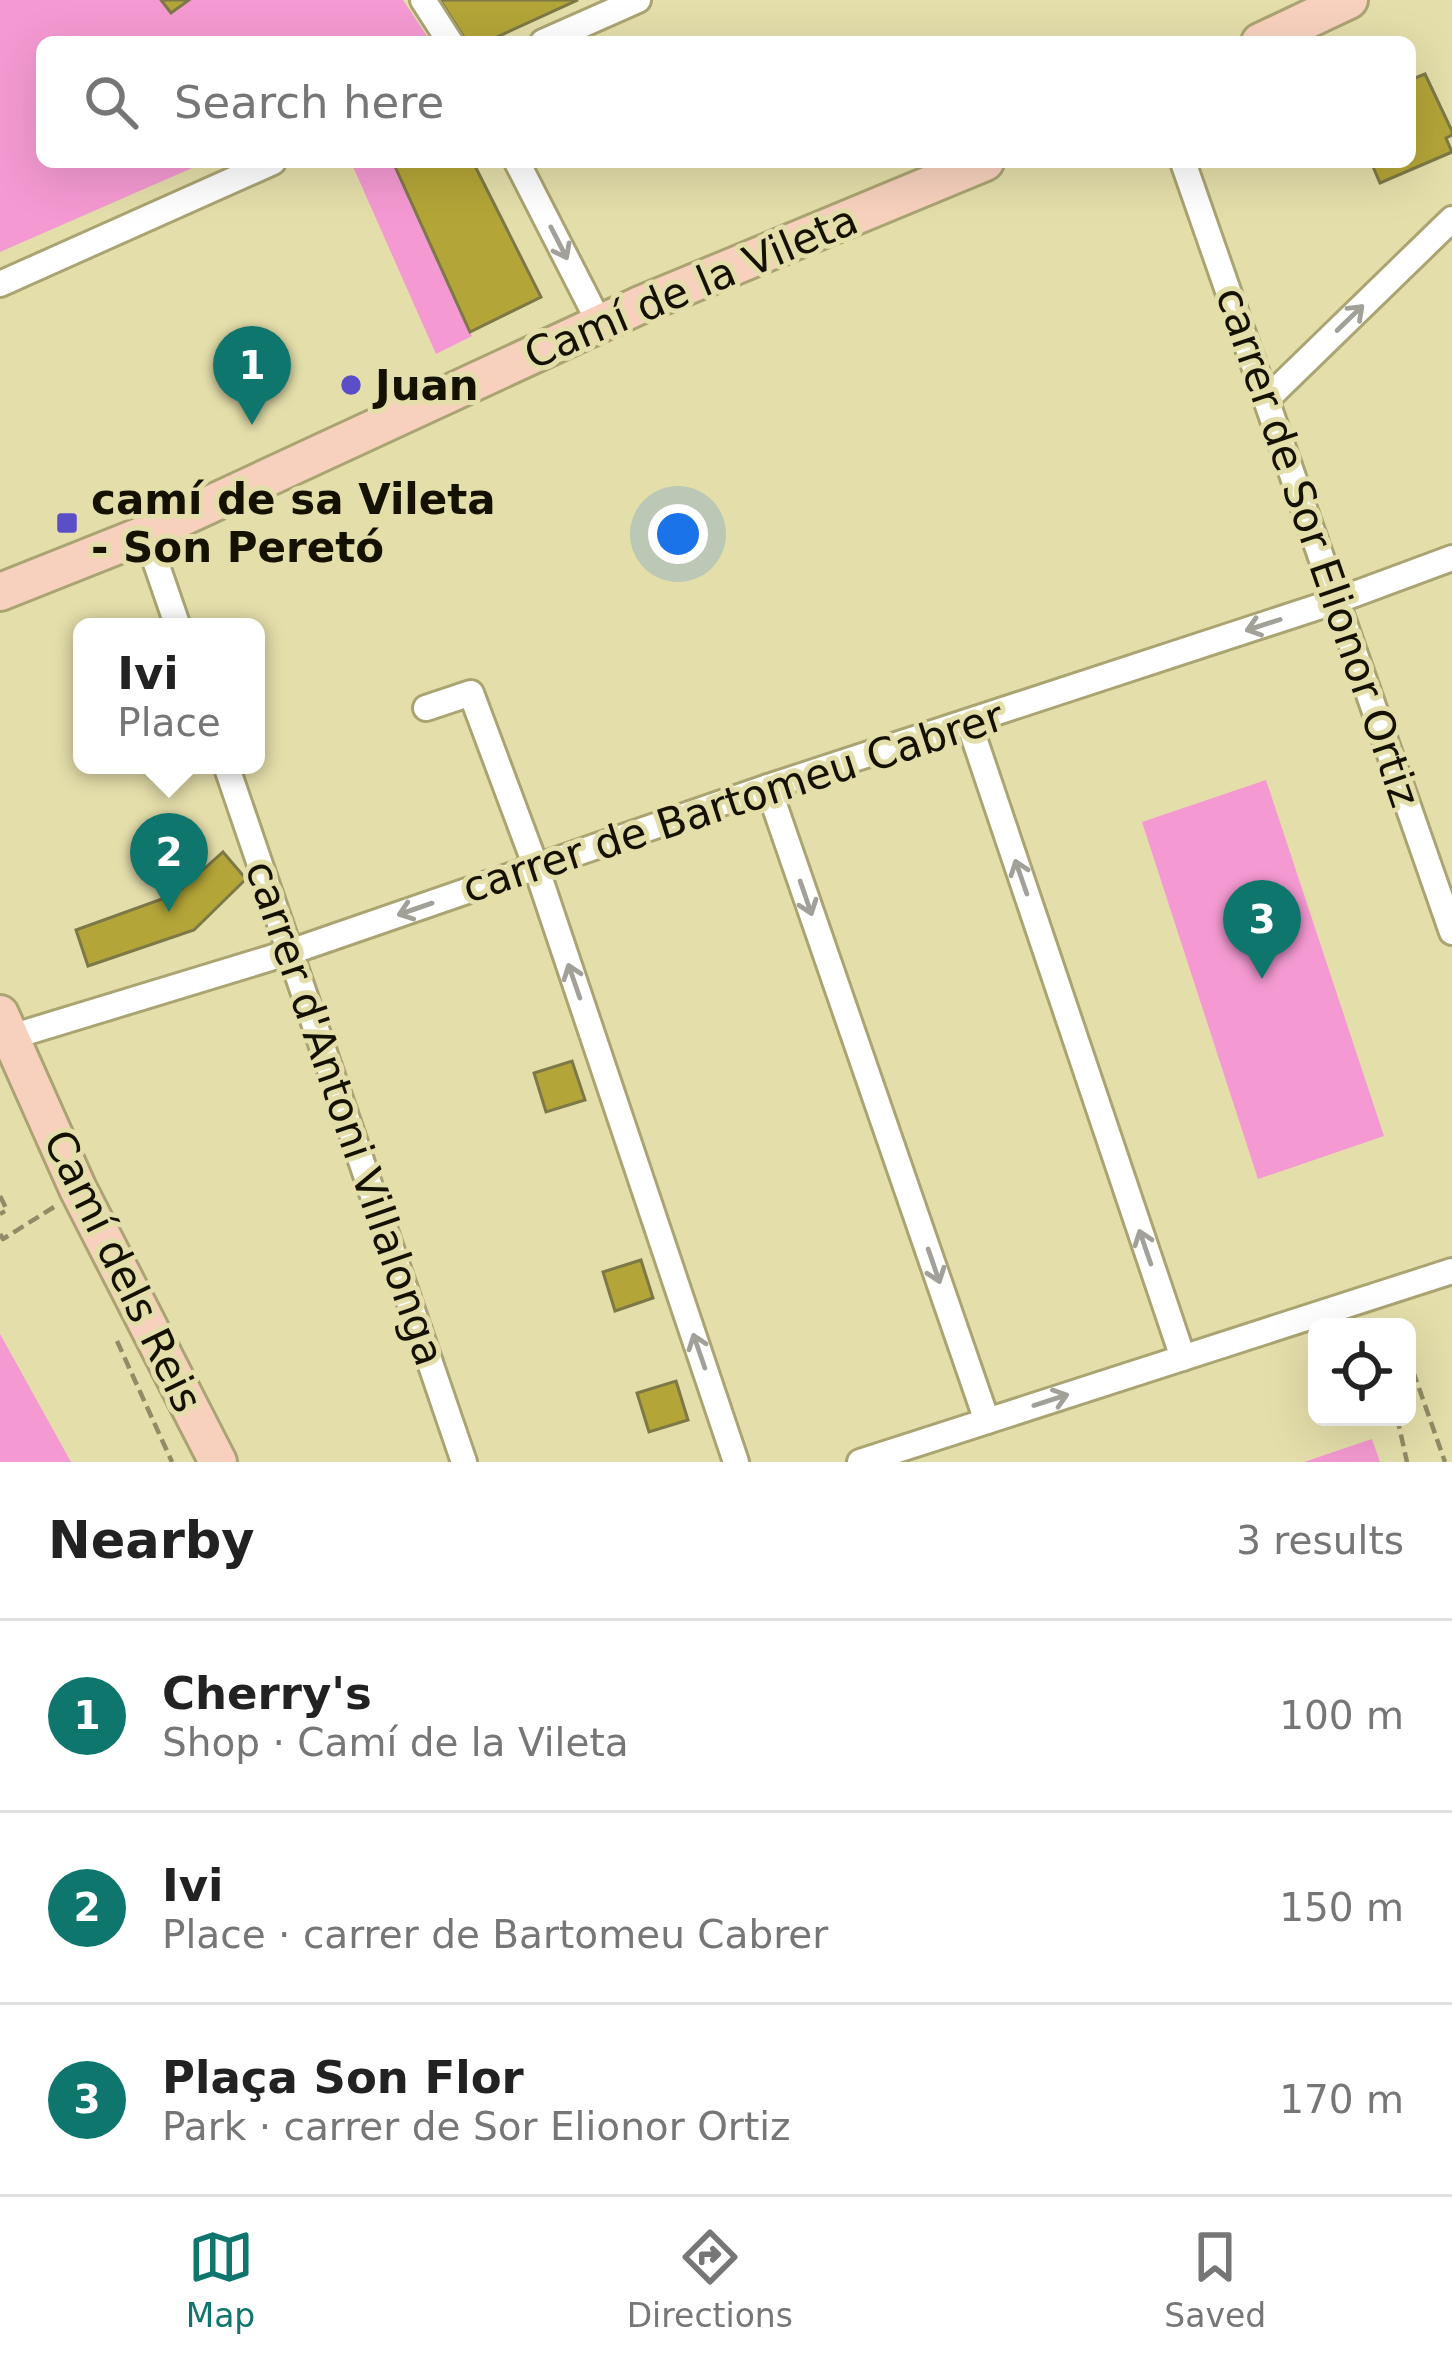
<!DOCTYPE html>
<meta charset="utf-8">
<style>
body{margin:0;font-family:"DejaVu Sans",sans-serif;background:#f2f2f2;color:#222}
.controls{position:absolute;right:36px;bottom:36px;display:grid;overflow:hidden;border-radius:18px;box-shadow:0 12px 48px #0002}
.controls button{width:108px;height:108px;display:grid;place-items:center;padding:0;border:0;border-bottom:3px solid #e0e0e0;background:#fff;color:#222;font:60px sans-serif}
.you{position:absolute;left:678px;top:534px;width:42px;height:42px;margin:-30px;border:9px solid #fff;border-radius:50%;background:#1a73e8;box-shadow:0 0 0 18px #1a73e833}
.badge{display:grid;place-items:center;width:78px;height:78px;border-radius:50%;background:#0f766e;color:#fff;font-size:39px;font-weight:700}
.pin{position:absolute;translate:-50% -99px;filter:drop-shadow(0 3px 6px #0008)}
.pin::after{content:'';position:absolute;top:63px;width:42px;height:36px;background:inherit;clip-path:polygon(0 0,100% 0,50% 100%)}
.popup{position:absolute;left:73px;top:618px;width:192px;height:156px;box-sizing:border-box;display:grid;place-content:center;border-radius:18px;background:#fff;filter:drop-shadow(0 3px 9px #0005);font-size:39px;white-space:nowrap;color:#767676}
.popup b{font-size:45px;color:#222}
.popup::after{content:'';position:absolute;left:50%;top:100%;margin-left:-24px;border:24px solid transparent;border-top-color:#fff}
.list{margin:0;padding:0;list-style:none}
h2{display:flex;justify-content:space-between;align-items:center;height:156px;margin:0;padding:0 48px;font-size:51px}
h2 small{font-size:39px;font-weight:400;color:#767676}
.list li{display:grid;grid-template-columns:78px 1fr auto;gap:36px;align-items:center;box-sizing:border-box;height:192px;padding:0 48px;border-top:3px solid #e0e0e0}
.list b{display:block;font-size:45px;white-space:nowrap}
.list p{margin:0;font-size:39px;white-space:nowrap;color:#767676}
.list em{font-size:39px;font-style:normal;color:#767676}
.icon{flex:none;width:66px;height:66px;fill:none;stroke:currentColor;stroke-width:2;stroke-linecap:round;stroke-linejoin:round}
.map{position:relative;flex:none;width:1452px;height:1462px;overflow:hidden}
.search{position:absolute;background:#fff;box-shadow:0 12px 48px #0002;left:36px;right:36px;top:36px;height:132px;display:flex;align-items:center;gap:30px;box-sizing:border-box;padding:0 42px;border-radius:18px;color:#767676;font-size:45px}
.sheet{height:732px;background:#fff}
nav{display:flex;justify-content:space-around;align-items:center;box-sizing:border-box;height:168px;border-top:3px solid #e0e0e0;background:#fff;font-size:33px;color:#767676}
nav a{display:grid;justify-items:center;gap:6px}
nav .on{color:#0f766e}
.map>svg:first-child{display:block}
.green{fill:#f499d2}
.building{fill:#b3a537;stroke:#7d7847;stroke-width:3}
.lines{fill:none;stroke-linecap:round;stroke-linejoin:round}
.street-casing{stroke:#aaa472;stroke-width:30}
.secondary-casing{stroke:#aaa472;stroke-width:42}
.path{stroke:#918c66;stroke-width:4.5;stroke-dasharray:12 6;stroke-linecap:butt}
.street{stroke:#fff;stroke-width:24}
.secondary{stroke:#f8d1be;stroke-width:36}
.oneway{stroke:#a1a099}
.poi-dot{fill:#5b4fc7;stroke:#e4deaa;stroke-width:4.5}
.labels{text-anchor:middle;dominant-baseline:central;stroke-width:10;stroke-linejoin:round;paint-order:stroke}
.street-label{font-size:42px;fill:#141101;stroke:#e4deaa}
.poi-label{font-size:42px;font-weight:bold;fill:#141101;stroke:#e4deaa;text-anchor:start}
</style>
<div class="map">
<svg width="1452" height="1462" viewBox="0 0 1452 1462">
<rect width="100%" height="100%" fill="#e4deaa"/>
<g class="green">
<polygon points="0,0 403,0 431,42 42,42 42,162 206,162 0,252"/>
<polygon points="351,162 393,162 472,336 436,354"/>
<polygon points="1266,780 1384,1136 1258,1179 1142,822"/>
<polygon points="0,1334 71,1462 0,1462"/>
<polygon points="1372,1439 1380,1462 1304,1462"/>
</g>
<g class="building">
<polygon points="161,0 189,0 171,13"/>
<polygon points="440,0 578,0 486,42 467,42"/>
<polygon points="1425,74 1452,131 1452,135 1446,138 1452,152 1380,183 1371,162 1410,162 1410,80"/>
<polygon points="393,162 473,162 541,297 470,332"/>
<polygon points="223,852 246,879 194,930 88,966 76,930 176,894"/>
<polygon points="572,1061 585,1100 546,1112 534,1073"/>
<polygon points="641,1260 653,1298 615,1311 603,1272"/>
<polygon points="676,1381 688,1420 649,1432 637,1393"/>
</g>
<g class="lines">
<g class="street-casing">
<g id="street">
<polyline points="423,0 450,42"/>
<polyline points="543,42 638,0"/>
<polyline points="517,162 600,324"/>
<polyline points="1183,162 1452,932"/>
<polyline points="0,284 273,162"/>
<polyline points="1266,400 1452,219"/>
<polyline points="146,534 178,627"/>
<polyline points="426,708 471,693 536,867 736,1462"/>
<polyline points="969,723 1183,1358"/>
<polyline points="226,765 464,1462"/>
<polyline points="768,787 987,1421"/>
<polyline points="11,1037 290,952 768,787 1336,601 1452,558"/>
<polyline points="860,1462 1452,1271"/>
</g>
</g>
<g class="secondary-casing">
<g id="secondary">
<polyline points="1260,42 1349,0"/>
<polyline points="0,592 146,534 638,306 985,162"/>
<polyline points="0,1014 78,1189 218,1462"/>
</g>
</g>
<g class="path">
<polyline points="0,1196 7,1210 0,1214"/>
<polyline points="0,1234 3,1239 54,1207"/>
<polyline points="1395,1327 1396,1326"/>
<polyline points="117,1341 172,1462"/>
<polyline points="1407,1354 1445,1462"/>
<polyline points="1397,1417 1407,1462"/>
</g>
<use href="#street" class="street"/>
<use href="#secondary" class="secondary"/>
</g>
<defs><path id="oneway-shaft" d="M-6 0H5M1.5-3L5.5 0L1.5 3" fill="none" stroke-width="1.6" stroke-linecap="round" stroke-linejoin="round" transform="scale(3)"/></defs>
<g class="oneway">
<use href="#oneway-shaft" transform="translate(559 243) rotate(63)"/>
<use href="#oneway-shaft" transform="translate(1350 318) rotate(-44)"/>
<use href="#oneway-shaft" transform="translate(1263 625) rotate(162)"/>
<use href="#oneway-shaft" transform="translate(1021 877) rotate(-109)"/>
<use href="#oneway-shaft" transform="translate(806 898) rotate(71)"/>
<use href="#oneway-shaft" transform="translate(415 909) rotate(161)"/>
<use href="#oneway-shaft" transform="translate(574 981) rotate(-109)"/>
<use href="#oneway-shaft" transform="translate(1145 1247) rotate(-109)"/>
<use href="#oneway-shaft" transform="translate(934 1266) rotate(71)"/>
<use href="#oneway-shaft" transform="translate(699 1351) rotate(-109)"/>
<use href="#oneway-shaft" transform="translate(1051 1400) rotate(-18)"/>
</g>
<g class="poi-dot">
<circle cx="351" cy="385" r="12"/>
<rect x="55" y="511" width="24" height="24" rx="6"/>
</g>
<g class="labels">
<g class="street-label">
<text transform="translate(691 287) rotate(-23)">Camí de la Vileta</text>
<text transform="translate(1318 547) rotate(71)">carrer de Sor Elionor Ortiz</text>
<text transform="translate(733 802) rotate(-18)">carrer de Bartomeu Cabrer</text>
<text transform="translate(345 1113) rotate(71)">carrer d'Antoni Villalonga</text>
<text transform="translate(123 1271) rotate(64)">Camí dels Reis</text>
</g>
<g class="poi-label">
<text x="375" y="385">Juan</text>
<text x="91" y="499">camí de sa Vileta<tspan x="91" dy="48">- Son Peretó</tspan></text>
</g>
</g>
</svg>
<div class="controls">
<button><svg class="icon" aria-label="locate" viewBox="0 0 24 24"><circle cx="12" cy="12" r="6"/><path d="M12 2v4M12 18v4M2 12h4M18 12h4"/></svg></button>
</div>
<div class="you"></div>
<div class="pin badge" style="left:252px;top:425px">1</div>
<div class="pin badge" style="left:169px;top:912px">2</div>
<div class="popup"><b>Ivi</b>Place</div>
<div class="pin badge" style="left:1262px;top:979px">3</div>
<div class="search"><svg class="icon" aria-label="search" viewBox="0 0 24 24"><circle cx="10" cy="10" r="6"/><path d="M15 15l6 6"/></svg>Search here</div>
</div>
<section class="sheet">
<h2>Nearby<small>3 results</small></h2>
<ul class="list">
<li><span class="badge">1</span><div><b>Cherry's</b><p>Shop · Camí de la Vileta</p></div><em>100 m</em></li>
<li><span class="badge">2</span><div><b>Ivi</b><p>Place · carrer de Bartomeu Cabrer</p></div><em>150 m</em></li>
<li><span class="badge">3</span><div><b>Plaça Son Flor</b><p>Park · carrer de Sor Elionor Ortiz</p></div><em>170 m</em></li>
</ul>
</section>
<nav>
<a class="on"><svg class="icon" aria-label="map" viewBox="0 0 24 24"><path d="M3 6l6-2 6 2 6-2v14l-6 2-6-2-6 2zM9 4v14M15 6v14"/></svg>Map</a>
<a><svg class="icon" aria-label="directions" viewBox="0 0 24 24"><path d="M12 3l9 9-9 9-9-9zM9 14v-3h6M13 9l2 2-2 2"/></svg>Directions</a>
<a><svg class="icon" aria-label="saved" viewBox="0 0 24 24"><path d="M7 4h10v16l-5-4-5 4z"/></svg>Saved</a>
</nav>
